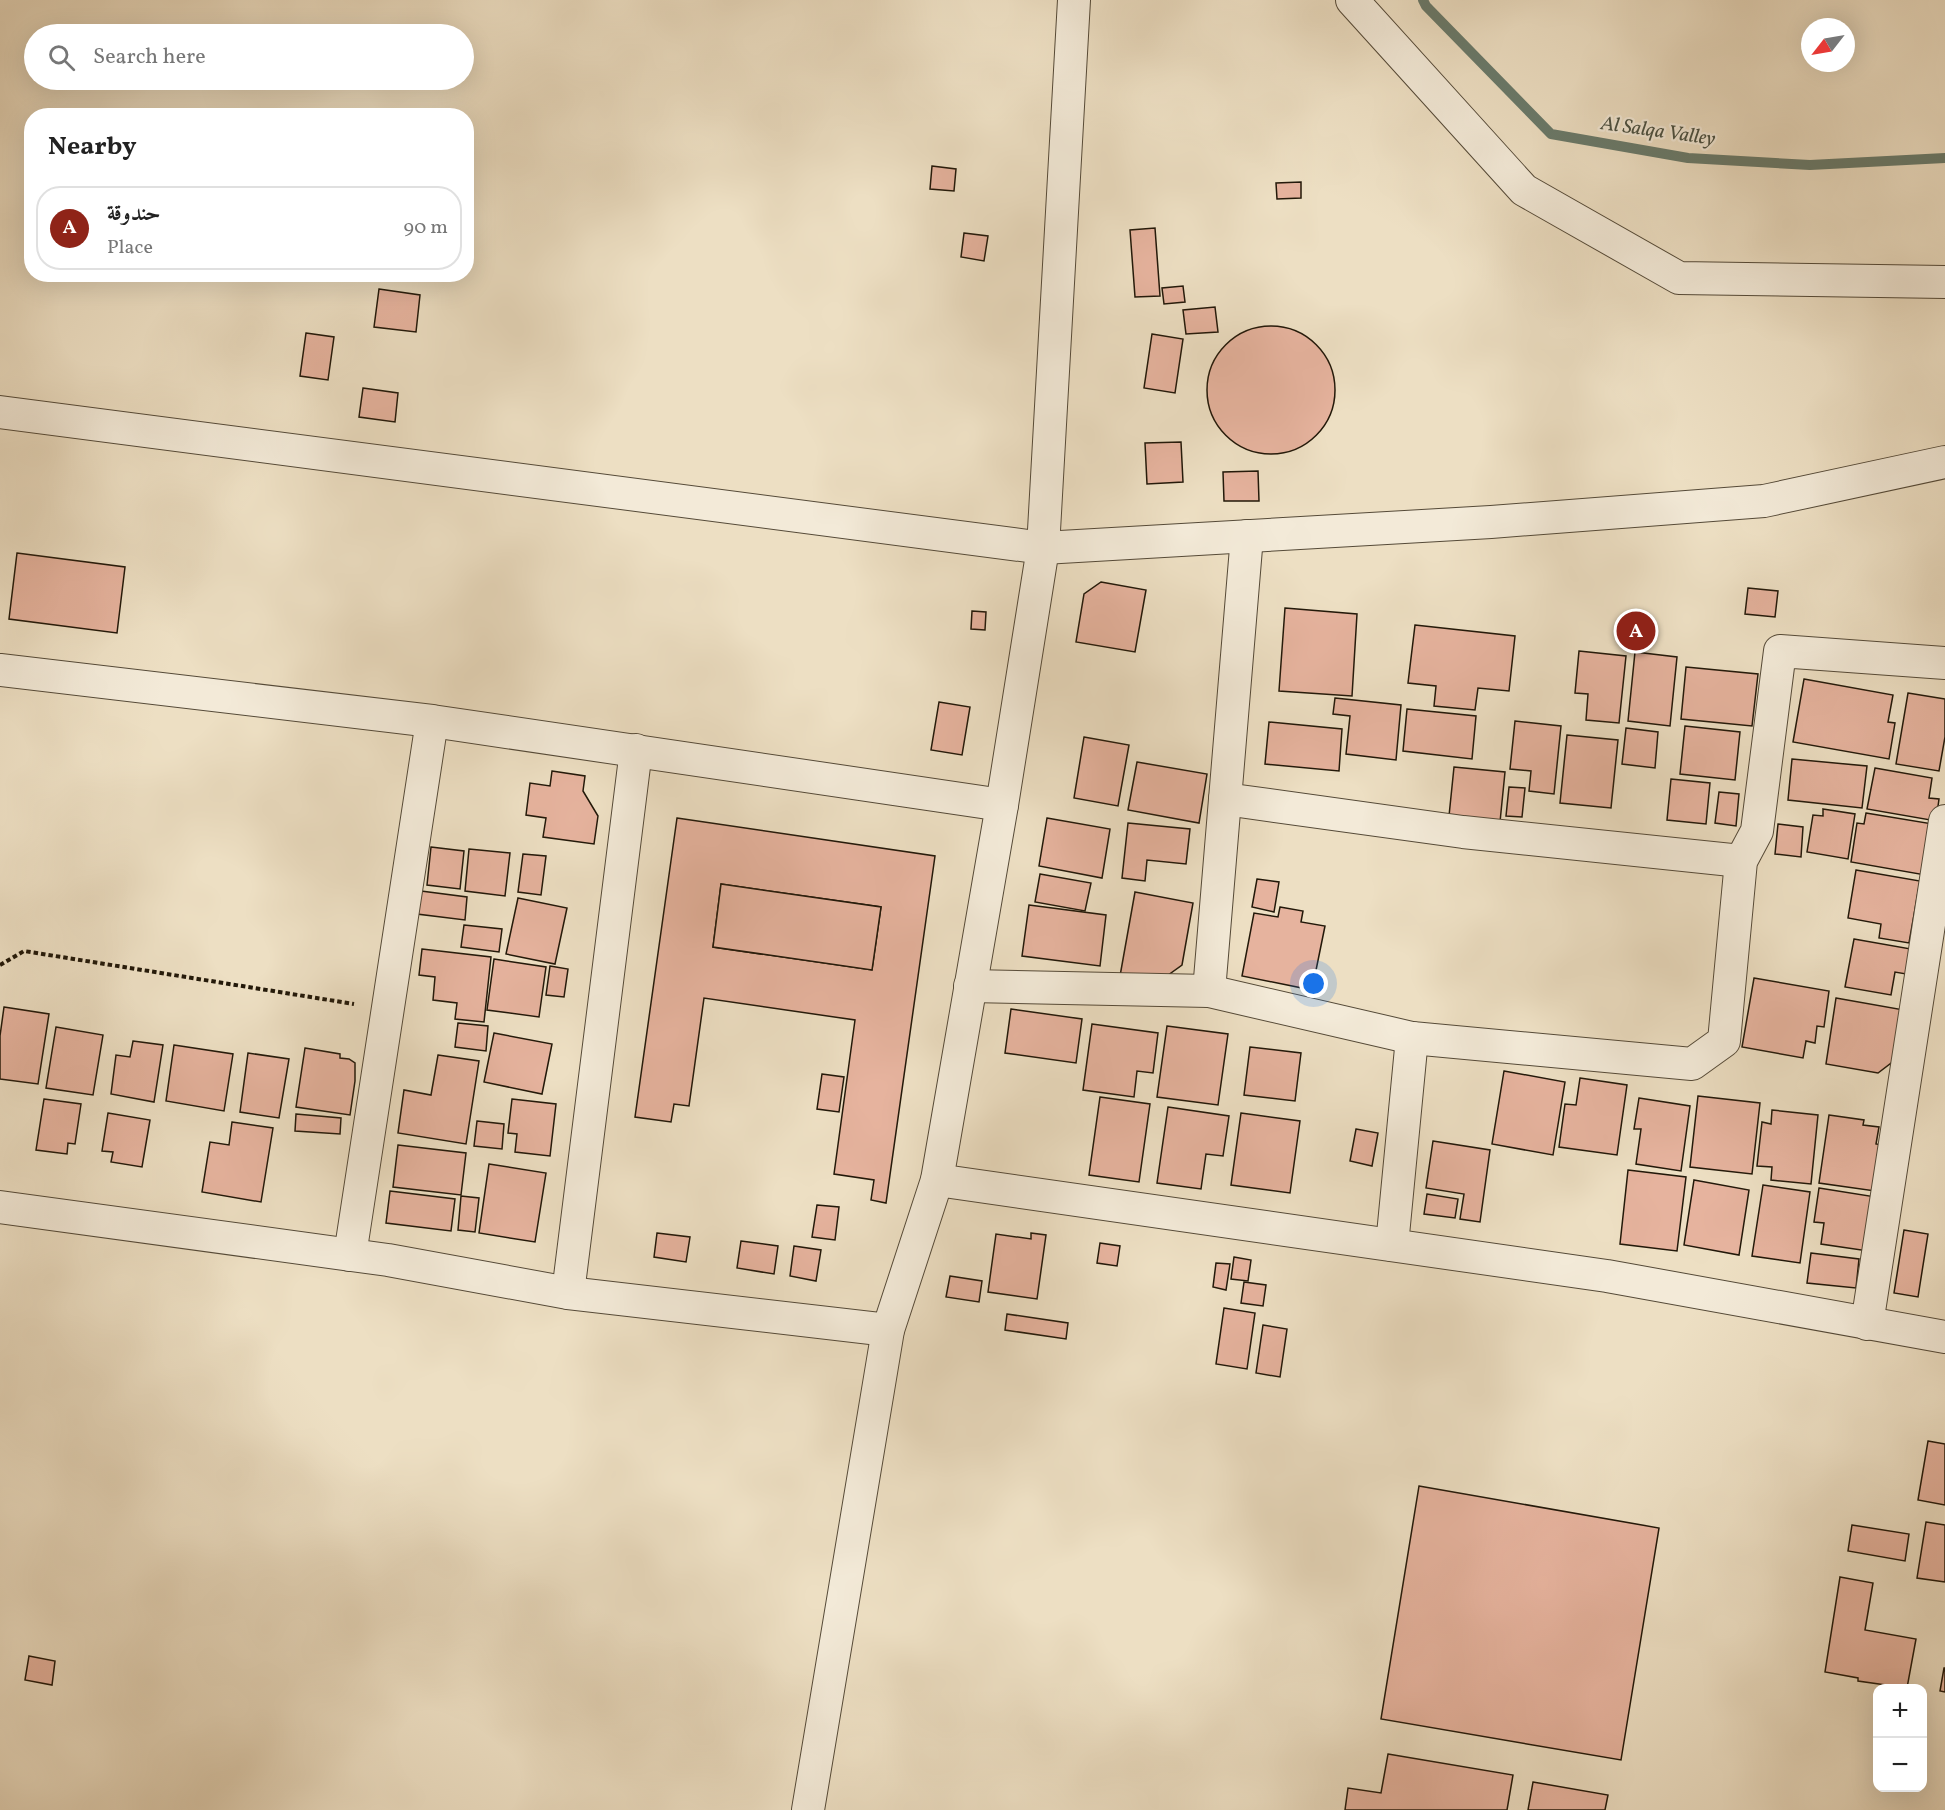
<!DOCTYPE html>
<meta charset="utf-8">
<style>
body{margin:0;font-family:Vollkorn,Amiri,serif;background:#f6f6f6;color:#222}
.controls{position:absolute;right:18px;bottom:18px;display:grid;overflow:hidden;border-radius:12px;box-shadow:0 6px 24px #0002}
.controls button{width:54px;height:54px;display:grid;place-items:center;padding:0;border:0;border-bottom:2px solid #e0e0e0;background:#fff;color:#222;font:30px sans-serif}
.compass{position:absolute;left:1801px;top:18px;width:54px;height:54px;border-radius:50%;background:#fff;box-shadow:0 6px 24px #0002;rotate:239deg}
.you{position:absolute;left:1314px;top:984px;width:21px;height:21px;margin:-15px;border:4px solid #fff;border-radius:50%;background:#1a73e8;box-shadow:0 0 0 9px #1a73e833}
.badge{display:grid;place-items:center;width:39px;height:39px;border-radius:50%;background:#8f2418;color:#fff;font-size:20px;font-weight:700}
.pin{position:absolute;translate:-50% -50%;border:3px solid #fff;box-shadow:0 2px 6px #0006}
.list{margin:0;padding:0;list-style:none}
h2{display:flex;justify-content:space-between;align-items:center;height:78px;margin:0;padding:0 24px;font-size:26px}
h2 small{font-size:20px;font-weight:400;color:#767676}
.list li{display:grid;grid-template-columns:39px 1fr auto;gap:18px;align-items:center;box-sizing:border-box;height:84px;margin:0 12px 12px;padding:0 12px;border:2px solid #e0e0e0;border-radius:24px}
.list b{display:block;font-size:22px;white-space:nowrap}
.list p{margin:0;font-size:20px;white-space:nowrap;color:#767676}
.list em{font-size:20px;font-style:normal;color:#767676}
.icon{flex:none;width:33px;height:33px;fill:none;stroke:currentColor;stroke-width:2;stroke-linecap:round;stroke-linejoin:round}
.map{position:relative;flex:none;width:1945px;height:1810px;overflow:hidden}
.search{position:absolute;background:#fff;box-shadow:0 6px 24px #0002;left:24px;top:24px;width:450px;height:66px;display:flex;align-items:center;gap:15px;box-sizing:border-box;padding:0 21px;border-radius:33px;color:#767676;font-size:22px}
.panel{position:absolute;background:#fff;box-shadow:0 6px 24px #0002;left:24px;top:108px;width:450px;height:174px;border-radius:24px}
.map>svg:first-child{display:block}
.lines{fill:none;stroke-linecap:round;stroke-linejoin:round}
.stream{stroke:#6a7b6c;stroke-width:10}
.building{fill:#e6b39e;stroke:#221809;stroke-width:1.5;fill-rule:evenodd}
.minor-casing{stroke:#554a38;stroke-width:34}
.path{stroke:#221809;stroke-width:4;stroke-dasharray:4.5 3;stroke-linecap:butt}
.minor{stroke:#f3ead8;stroke-width:32}
.labels{text-anchor:middle;dominant-baseline:central;stroke-width:4.5;stroke-linejoin:round;paint-order:stroke}
.water-label{font-size:20px;font-style:italic;fill:#4c5243;stroke:#f3ead8}
</style>
<div class="map">
<svg width="1945" height="1810" viewBox="0 0 1945 1810">
<rect width="100%" height="100%" fill="#eddfc3"/>
<filter id="stains"><feTurbulence type="fractalNoise" baseFrequency=".00333" numOctaves="4"/><feColorMatrix values="0 0 0 0 .2 0 0 0 0 .09 0 0 0 0 .02 0 0 0 .5 -.17"/></filter>
<radialGradient id="worn" r=".72"><stop offset=".6" stop-color="#630" stop-opacity="0"/><stop offset="1" stop-color="#630" stop-opacity=".3"/></radialGradient>
<g class="lines">
<polyline class="stream" points="1423,0 1426,6 1551,134 1688,158 1810,165 1945,158"/>
</g>
<g class="building">
<polygon points="932,166 956,169 954,191 930,189"/>
<polygon points="1301,182 1301,198 1277,199 1276,183"/>
<polygon points="1155,228 1160,296 1135,297 1130,230"/>
<polygon points="964,233 988,236 984,261 961,257"/>
<polygon points="1183,286 1185,302 1164,304 1162,288"/>
<polygon points="379,289 420,295 416,332 374,327"/>
<polygon points="1215,307 1218,332 1186,334 1183,310"/>
<circle cx="1271" cy="390" r="64"/>
<polygon points="306,333 334,337 328,380 300,376"/>
<polygon points="1152,334 1183,339 1175,393 1144,388"/>
<polygon points="363,388 398,393 395,422 359,417"/>
<polygon points="1181,442 1183,482 1147,484 1145,443"/>
<polygon points="1258,471 1259,501 1224,501 1223,472"/>
<polygon points="17,553 125,567 117,633 9,619"/>
<polygon points="1101,582 1146,590 1135,652 1076,642 1084,594"/>
<polygon points="1748,588 1778,591 1775,617 1745,614"/>
<polygon points="1285,608 1357,614 1352,696 1279,691"/>
<polygon points="972,611 986,612 985,630 971,629"/>
<polygon points="1415,625 1515,636 1509,691 1478,688 1475,710 1434,706 1436,686 1408,683"/>
<polygon points="1579,651 1626,656 1619,723 1586,720 1588,694 1575,693"/>
<polygon points="1635,652 1677,657 1670,726 1628,721"/>
<polygon points="1686,667 1758,674 1752,726 1681,719"/>
<polygon points="1804,679 1893,695 1888,722 1895,723 1889,759 1793,742"/>
<polygon points="1908,693 1945,699 1945,737 1939,771 1896,764"/>
<polygon points="1335,698 1401,705 1396,760 1346,754 1350,716 1333,714"/>
<polygon points="939,702 970,707 962,755 931,750"/>
<polygon points="1407,709 1476,716 1472,759 1403,751"/>
<polygon points="1515,721 1561,726 1554,794 1529,791 1531,771 1510,769"/>
<polygon points="1269,722 1342,729 1339,771 1265,764"/>
<polygon points="1685,726 1740,732 1735,780 1680,774"/>
<polygon points="1626,728 1658,732 1655,768 1622,764"/>
<polygon points="1567,735 1618,740 1611,808 1560,803"/>
<polygon points="1084,737 1129,745 1118,806 1074,798"/>
<polygon points="1792,759 1867,766 1862,808 1788,800"/>
<polygon points="1137,762 1207,774 1199,823 1128,810"/>
<polygon points="1454,767 1505,772 1500,822 1449,816"/>
<polygon points="1875,768 1932,778 1929,798 1939,799 1936,821 1867,809"/>
<polygon points="552,771 585,776 583,791 598,816 594,844 543,837 546,818 526,815 530,783 550,786"/>
<polygon points="1671,779 1710,783 1706,824 1667,820"/>
<polygon points="1509,787 1525,788 1522,817 1506,816"/>
<polygon points="1719,792 1739,794 1736,826 1715,823"/>
<polygon points="1823,809 1855,814 1848,859 1807,852 1813,815 1823,816"/>
<polygon points="1866,813 1933,824 1925,875 1851,862 1857,823 1864,824"/>
<path d="M677,818L935,856L886,1203L871,1200L874,1180L834,1174L855,1020L704,998L689,1106L674,1104L671,1122L635,1117ZM721,884L881,907L872,970L713,947Z"/>
<polygon points="1047,818 1110,829 1102,878 1039,866"/>
<polygon points="1128,823 1190,829 1186,864 1147,860 1145,881 1122,878"/>
<polygon points="1778,824 1803,827 1801,857 1775,854"/>
<polygon points="431,847 464,851 460,889 427,885"/>
<polygon points="469,849 510,853 505,896 465,891"/>
<polygon points="523,854 546,856 541,895 518,892"/>
<polygon points="1856,870 1920,881 1909,943 1879,938 1881,924 1848,918"/>
<polygon points="1040,874 1091,883 1085,911 1035,902"/>
<polygon points="1257,879 1279,882 1274,912 1252,907"/>
<polygon points="721,884 881,907 872,970 713,947"/>
<polygon points="421,891 467,897 465,920 417,914"/>
<polygon points="1135,892 1193,903 1182,965 1157,983 1120,976"/>
<polygon points="518,898 567,908 555,964 506,954"/>
<polygon points="1029,905 1106,915 1100,966 1022,956"/>
<polygon points="1280,907 1303,911 1301,922 1325,926 1312,990 1242,976 1254,913 1278,917"/>
<polygon points="464,925 502,929 499,952 461,947"/>
<polygon points="1854,939 1911,949 1906,974 1895,972 1891,995 1845,987"/>
<polygon points="422,949 491,957 484,1022 455,1019 457,1003 433,1000 435,977 419,975"/>
<polygon points="494,959 546,967 539,1017 487,1010"/>
<polygon points="550,966 568,969 564,997 546,995"/>
<polygon points="1754,978 1829,991 1824,1027 1817,1026 1815,1043 1806,1041 1803,1058 1742,1047"/>
<polygon points="1836,998 1904,1010 1895,1060 1878,1073 1826,1064"/>
<polygon points="4,1007 49,1014 38,1084 0,1079 0,1036"/>
<polygon points="1011,1009 1082,1019 1076,1063 1005,1053"/>
<polygon points="458,1023 488,1026 486,1051 455,1047"/>
<polygon points="1092,1024 1158,1033 1153,1073 1137,1071 1134,1097 1083,1090"/>
<polygon points="1167,1026 1228,1034 1218,1105 1157,1097"/>
<polygon points="56,1027 103,1035 93,1095 46,1088"/>
<polygon points="494,1033 552,1044 542,1094 484,1082"/>
<polygon points="133,1041 163,1045 154,1102 111,1094 116,1055 130,1057"/>
<polygon points="174,1045 233,1054 224,1111 166,1101"/>
<polygon points="1250,1047 1301,1053 1295,1101 1244,1095"/>
<polygon points="305,1048 340,1054 340,1058 349,1059 355,1063 355,1081 350,1115 296,1107"/>
<polygon points="248,1053 289,1059 279,1118 240,1112"/>
<polygon points="438,1055 479,1061 466,1144 398,1133 404,1090 431,1095"/>
<polygon points="1504,1071 1565,1082 1553,1155 1492,1144"/>
<polygon points="822,1074 844,1077 839,1112 817,1109"/>
<polygon points="1580,1078 1627,1085 1617,1155 1559,1147 1565,1104 1576,1105"/>
<polygon points="1698,1096 1760,1103 1752,1174 1690,1167"/>
<polygon points="1100,1097 1150,1104 1139,1182 1089,1175"/>
<polygon points="1639,1098 1690,1106 1681,1171 1636,1164 1641,1129 1634,1129"/>
<polygon points="44,1099 81,1104 75,1144 68,1143 67,1154 36,1150"/>
<polygon points="512,1099 556,1104 550,1156 515,1152 517,1134 508,1133"/>
<polygon points="1168,1107 1229,1116 1223,1156 1206,1154 1201,1189 1157,1183"/>
<polygon points="1772,1110 1818,1115 1811,1184 1771,1180 1772,1167 1757,1166 1762,1122 1771,1124"/>
<polygon points="108,1113 150,1120 142,1167 111,1162 113,1152 102,1151"/>
<polygon points="1241,1113 1300,1121 1290,1193 1231,1185"/>
<polygon points="296,1114 341,1118 340,1134 295,1131"/>
<polygon points="1829,1115 1864,1120 1863,1125 1879,1127 1876,1144 1882,1145 1875,1191 1819,1183"/>
<polygon points="477,1121 504,1124 502,1149 474,1146"/>
<polygon points="232,1122 273,1128 261,1202 202,1192 210,1142 229,1145"/>
<polygon points="1356,1129 1378,1133 1372,1166 1350,1161"/>
<polygon points="1433,1141 1490,1150 1480,1222 1460,1219 1464,1194 1426,1188"/>
<polygon points="398,1145 466,1153 461,1195 393,1187"/>
<polygon points="489,1164 546,1173 535,1242 479,1233"/>
<polygon points="1628,1170 1686,1177 1677,1251 1620,1244"/>
<polygon points="1694,1180 1749,1190 1739,1255 1684,1245"/>
<polygon points="1763,1185 1810,1192 1800,1263 1752,1256"/>
<polygon points="1819,1188 1876,1197 1868,1251 1821,1244 1824,1223 1814,1222"/>
<polygon points="390,1191 455,1199 451,1231 386,1223"/>
<polygon points="1427,1194 1458,1199 1455,1218 1424,1214"/>
<polygon points="461,1196 479,1198 475,1232 458,1230"/>
<polygon points="817,1205 839,1207 835,1240 812,1237"/>
<polygon points="1904,1230 1928,1234 1918,1297 1894,1293"/>
<polygon points="657,1233 690,1237 686,1262 654,1257"/>
<polygon points="1031,1233 1046,1235 1037,1299 988,1292 996,1234 1031,1239"/>
<polygon points="741,1241 778,1246 774,1274 737,1268"/>
<polygon points="1100,1243 1120,1246 1117,1266 1097,1263"/>
<polygon points="794,1246 821,1250 816,1281 790,1276"/>
<polygon points="1811,1253 1859,1259 1856,1288 1807,1283"/>
<polygon points="1234,1257 1251,1260 1248,1281 1231,1279"/>
<polygon points="1216,1263 1230,1264 1226,1290 1213,1287"/>
<polygon points="950,1276 982,1281 979,1302 946,1297"/>
<polygon points="1244,1282 1266,1285 1263,1306 1241,1303"/>
<polygon points="1224,1308 1255,1313 1247,1369 1216,1364"/>
<polygon points="1007,1314 1068,1323 1066,1339 1005,1330"/>
<polygon points="1263,1325 1287,1329 1280,1377 1256,1373"/>
<polygon points="1928,1441 1945,1444 1945,1505 1918,1500"/>
<polygon points="1419,1486 1659,1528 1621,1760 1381,1719"/>
<polygon points="1926,1522 1945,1525 1945,1582 1917,1578"/>
<polygon points="1852,1525 1909,1534 1905,1561 1848,1551"/>
<polygon points="1840,1577 1873,1583 1865,1630 1916,1639 1907,1688 1858,1681 1858,1678 1825,1672"/>
<polygon points="29,1656 55,1661 52,1685 25,1680"/>
<polygon points="1944,1668 1945,1668 1945,1692 1940,1691"/>
<polygon points="1388,1754 1513,1775 1507,1810 1345,1810 1348,1788 1381,1793"/>
<polygon points="1533,1782 1608,1795 1605,1810 1528,1810"/>
</g>
<g class="lines">
<g class="minor-casing">
<g id="minor">
<polyline points="1352,0 1524,190 1679,278 1945,282"/>
<polyline points="0,412 1043,548 1491,522 1764,501 1945,462"/>
<polyline points="0,670 432,721 1002,805"/>
<polyline points="1225,799 1463,832 1741,861"/>
<polyline points="970,986 1209,991 1412,1038 1692,1064 1724,1041 1741,861 1757,831 1780,651 1945,663"/>
<polyline points="1209,991 1247,536"/>
<polyline points="937,1180 1607,1276 1945,1337"/>
<polyline points="0,1207 388,1260 568,1293 888,1330"/>
<polyline points="1392,1245 1412,1038"/>
<polyline points="350,1255 432,721"/>
<polyline points="568,1293 636,750"/>
<polyline points="1867,1324 1945,821"/>
<polyline points="808,1810 888,1330 937,1180 1002,805 1043,548 1074,0"/>
</g>
</g>
<polyline class="path" points="0,965 24,951 354,1004"/>
<use href="#minor" class="minor"/>
</g>
<g class="labels">
<g class="water-label">
<text transform="translate(1658 132) rotate(8)">Al Salqa Valley</text>
</g>
</g>
<rect width="100%" height="100%" filter="url(#stains)"/>
<rect width="100%" height="100%" fill="url(#worn)"/>
</svg>
<div class="controls">
<button>+</button>
<button>−</button>
</div>
<svg class="compass" viewBox="-18 -18 36 36"><path d="M0-13l5 13h-10z" fill="#e53935"/><path d="M0 13l5-13h-10z" fill="#767676"/></svg>
<div class="you"></div>
<div class="pin badge" style="left:1636px;top:631px">A</div>
<div class="search"><svg class="icon" aria-label="search" viewBox="0 0 24 24"><circle cx="10" cy="10" r="6"/><path d="M15 15l6 6"/></svg>Search here</div>
<section class="panel">
<h2>Nearby<small></small></h2>
<ul class="list">
<li><span class="badge">A</span><div><b>حندوقة</b><p>Place</p></div><em>90 m</em></li>
</ul>
</section>
</div>
